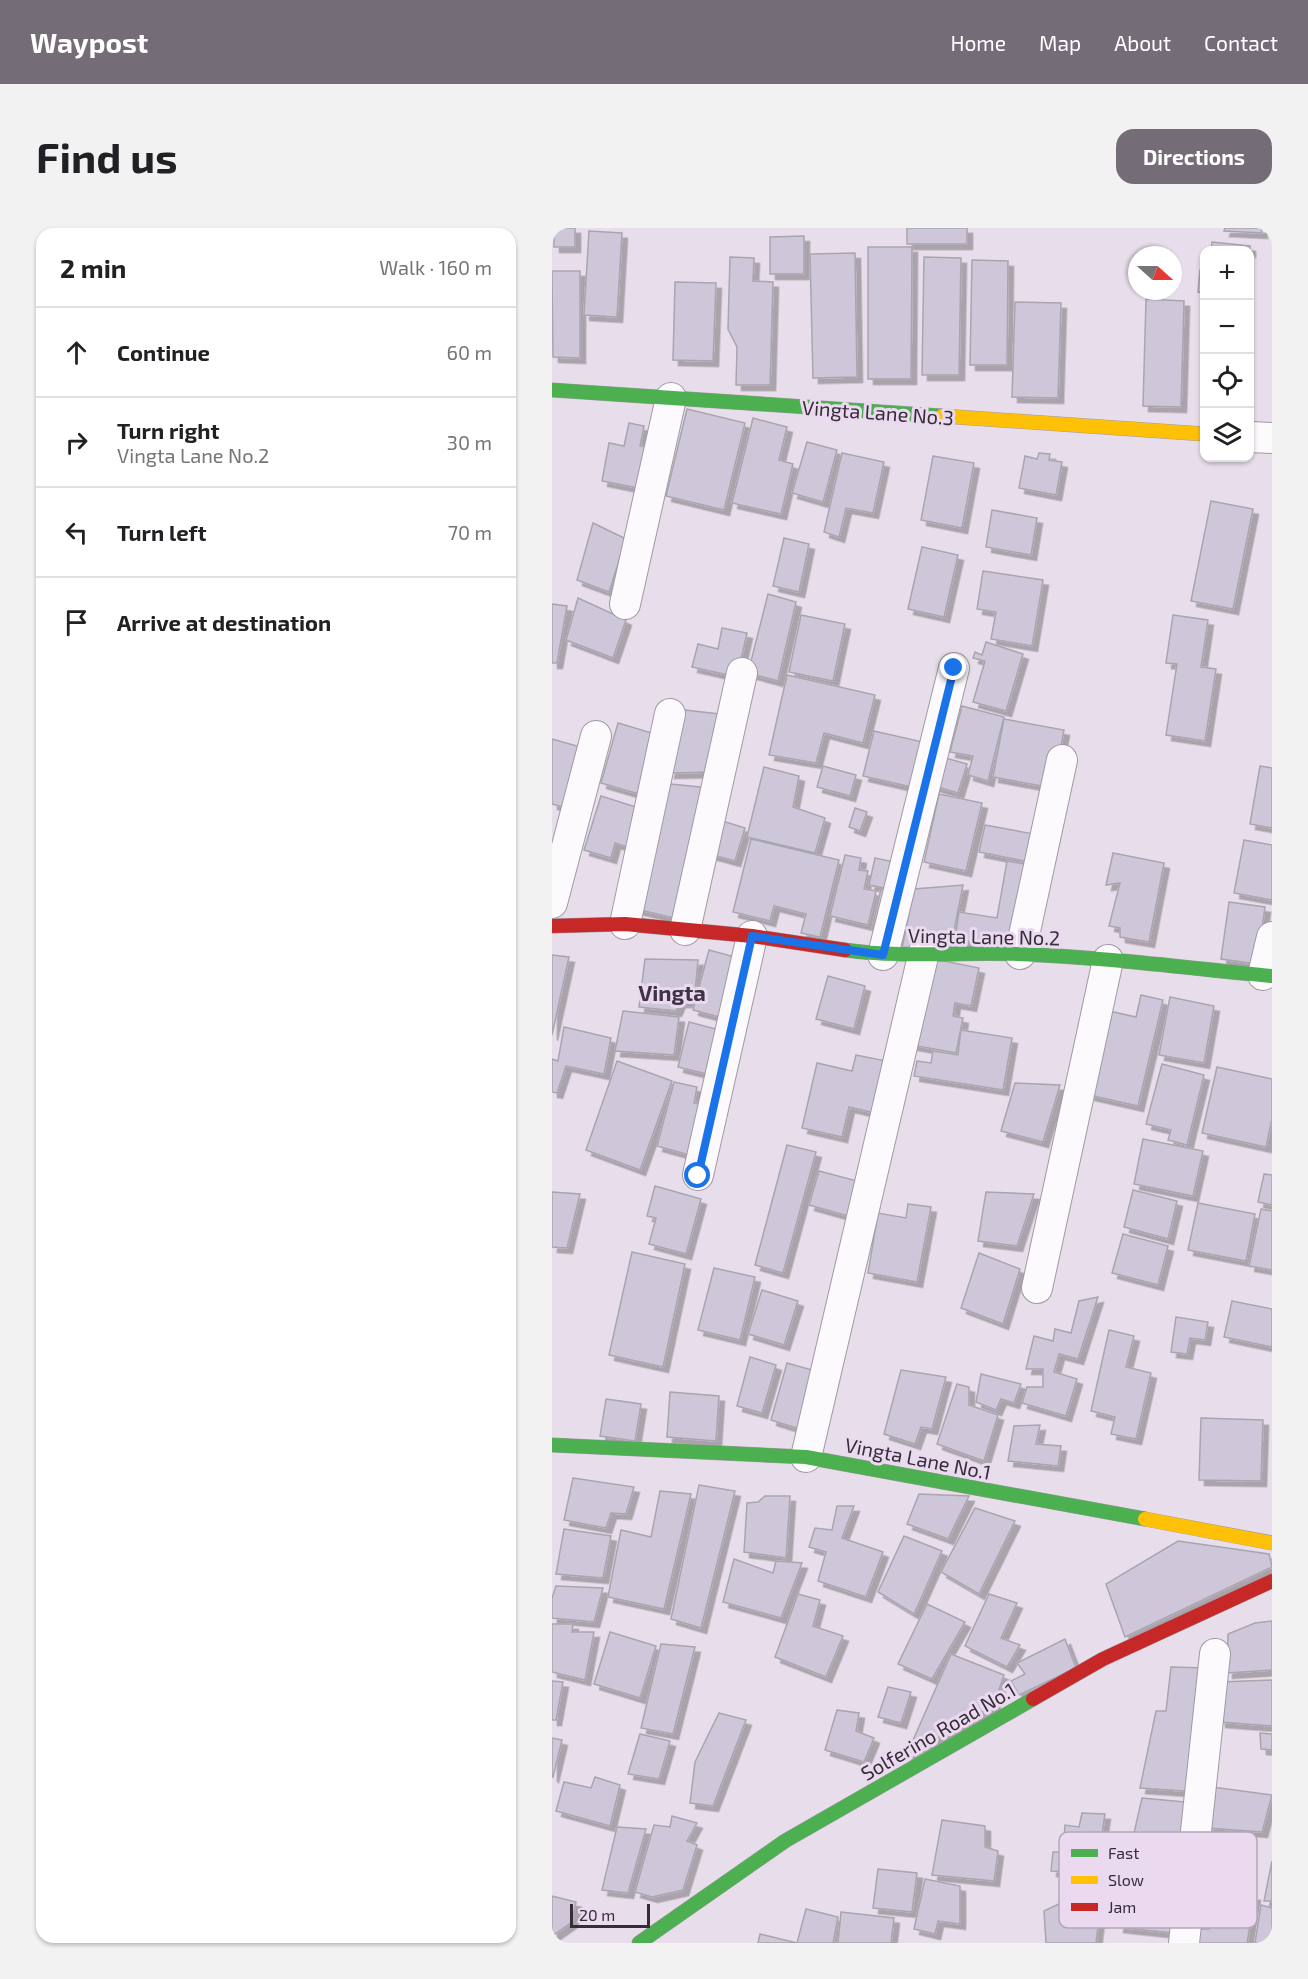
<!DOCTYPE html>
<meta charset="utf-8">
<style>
body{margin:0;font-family:"Exo 2",sans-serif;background:#f2f2f2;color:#202124}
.controls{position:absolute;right:18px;top:18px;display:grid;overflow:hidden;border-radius:12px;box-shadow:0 2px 4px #0004}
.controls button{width:54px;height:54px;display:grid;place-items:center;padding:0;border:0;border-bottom:2px solid #e0e0e0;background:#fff;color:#202124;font:30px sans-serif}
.compass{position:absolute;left:576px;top:18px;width:54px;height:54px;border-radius:50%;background:#fff;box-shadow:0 2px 4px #0004;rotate:111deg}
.scale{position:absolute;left:18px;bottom:15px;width:80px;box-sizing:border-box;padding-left:6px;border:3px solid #352e37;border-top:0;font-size:16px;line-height:21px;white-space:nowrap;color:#352e37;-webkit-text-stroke:4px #ebd9f0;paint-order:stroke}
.stop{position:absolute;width:18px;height:18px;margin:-14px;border:4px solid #1a73e8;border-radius:50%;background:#fff}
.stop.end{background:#1a73e8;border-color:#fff;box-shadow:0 2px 6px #0008}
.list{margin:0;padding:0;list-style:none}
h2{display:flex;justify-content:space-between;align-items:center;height:78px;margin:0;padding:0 24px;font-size:26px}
h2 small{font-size:20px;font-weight:400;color:#757577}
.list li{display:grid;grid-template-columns:39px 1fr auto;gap:18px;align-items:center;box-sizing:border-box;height:90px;padding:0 24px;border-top:2px solid #e0e0e0}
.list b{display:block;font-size:22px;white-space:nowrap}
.list p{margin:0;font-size:20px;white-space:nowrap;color:#757577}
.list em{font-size:20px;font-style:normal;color:#757577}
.icon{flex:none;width:33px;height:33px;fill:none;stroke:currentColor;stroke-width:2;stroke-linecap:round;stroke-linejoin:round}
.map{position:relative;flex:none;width:720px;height:1715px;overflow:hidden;border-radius:18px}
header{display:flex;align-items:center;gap:36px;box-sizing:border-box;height:84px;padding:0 30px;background:#746c76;color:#fff}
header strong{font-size:28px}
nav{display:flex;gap:33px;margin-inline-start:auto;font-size:21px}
.intro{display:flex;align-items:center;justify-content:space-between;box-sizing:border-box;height:144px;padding:0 36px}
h1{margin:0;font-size:42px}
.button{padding:15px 27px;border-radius:18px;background:#746c76;color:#fff;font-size:21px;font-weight:700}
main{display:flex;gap:36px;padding:0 36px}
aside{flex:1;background:#fff;border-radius:18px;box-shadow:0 2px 4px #0004}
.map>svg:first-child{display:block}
.building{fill:#cec7da;stroke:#a9a5af;stroke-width:1.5;filter:url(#shadow)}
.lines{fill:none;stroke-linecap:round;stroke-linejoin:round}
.street-casing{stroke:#a099a3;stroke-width:32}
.fast-casing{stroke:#a099a3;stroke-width:15}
.slow-casing{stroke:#a099a3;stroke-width:15}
.jam-casing{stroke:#a099a3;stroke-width:15}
.street{stroke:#fcfafc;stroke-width:30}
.fast{stroke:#4caf50;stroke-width:14}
.slow{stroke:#ffc107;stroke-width:14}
.jam{stroke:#c62828;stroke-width:14}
.route{stroke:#1a73e8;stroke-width:8}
.labels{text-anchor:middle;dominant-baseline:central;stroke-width:6;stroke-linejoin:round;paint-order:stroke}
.street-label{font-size:20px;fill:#352e37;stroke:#ebd9f0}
.quarter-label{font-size:22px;font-weight:bold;fill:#403144;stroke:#ebd9f0}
.key{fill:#ebd9f0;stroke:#b4a6b8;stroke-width:1.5}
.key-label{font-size:16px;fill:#352e37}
</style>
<header>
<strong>Waypost</strong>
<nav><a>Home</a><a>Map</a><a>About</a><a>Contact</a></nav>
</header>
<div class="intro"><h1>Find us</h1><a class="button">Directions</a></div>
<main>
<aside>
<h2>2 min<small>Walk · 160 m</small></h2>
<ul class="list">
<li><svg class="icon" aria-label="ahead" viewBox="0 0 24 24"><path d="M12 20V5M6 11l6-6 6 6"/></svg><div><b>Continue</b></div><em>60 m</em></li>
<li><svg class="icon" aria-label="right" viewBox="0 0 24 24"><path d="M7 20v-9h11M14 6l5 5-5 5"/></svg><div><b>Turn right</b><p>Vingta Lane No.2</p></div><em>30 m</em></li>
<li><svg class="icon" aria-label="left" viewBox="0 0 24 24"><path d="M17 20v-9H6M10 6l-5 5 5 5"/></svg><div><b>Turn left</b></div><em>70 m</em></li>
<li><svg class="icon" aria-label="arrive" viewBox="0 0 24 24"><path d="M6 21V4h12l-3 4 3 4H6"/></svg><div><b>Arrive at destination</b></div></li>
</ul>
</aside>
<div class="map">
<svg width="720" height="1715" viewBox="0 0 720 1715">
<defs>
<filter id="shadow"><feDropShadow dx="5.5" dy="5.5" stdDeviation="0" flood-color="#0004"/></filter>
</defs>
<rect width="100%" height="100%" fill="#e8deeb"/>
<g class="building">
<rect x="2" y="0" width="21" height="19"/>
<rect x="355" y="0" width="60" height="16"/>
<polygon points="673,0 709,0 710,5 672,3"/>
<polygon points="37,3 70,5 65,89 32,87"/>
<polygon points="252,8 252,46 218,46 218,9"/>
<polygon points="660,14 698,18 698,25 698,22 659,22"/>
<polygon points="316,19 360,19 359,151 316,151"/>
<polygon points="303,25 305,149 261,150 258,26"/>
<polygon points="178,29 202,30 201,53 221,54 218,157 184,157 185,119 176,101"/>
<polygon points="372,29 409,30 407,147 370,147"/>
<polygon points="420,32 456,33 455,137 418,137"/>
<polygon points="648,42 652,42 652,65 646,64"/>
<polygon points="0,43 28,43 28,130 1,129"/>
<polygon points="123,54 164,55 161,133 121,132"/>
<polygon points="594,71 632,73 629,179 591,178"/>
<polygon points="463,74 509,75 506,170 460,169"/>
<polygon points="135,181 193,195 172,282 114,268"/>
<polygon points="201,190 235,199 227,232 241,236 229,286 180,275"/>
<polygon points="77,195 92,198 88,218 99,220 91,261 50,253 57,215 72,218"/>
<polygon points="255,214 285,222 271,274 240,265"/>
<polygon points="290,225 332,234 321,285 294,280 287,309 272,304"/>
<polygon points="487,225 498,226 497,232 510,234 504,267 467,260 473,228 485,231"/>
<polygon points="381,228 422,235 410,300 369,292"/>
<polygon points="659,273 701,281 681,381 639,373"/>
<polygon points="440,282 485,290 479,327 434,319"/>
<polygon points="41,295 74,311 57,364 25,352"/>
<polygon points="232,310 257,316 247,364 221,358"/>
<polygon points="370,319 406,327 392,389 356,381"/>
<polygon points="431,343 491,352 480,418 439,411 444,384 425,381"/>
<polygon points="216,366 244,374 226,453 196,445"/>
<polygon points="26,370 74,392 61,430 14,412"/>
<polygon points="0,376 15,378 5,435 0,435"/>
<polygon points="249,387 293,396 281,453 237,444"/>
<polygon points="621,387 656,392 649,439 664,441 653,513 614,507 625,436 614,435"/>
<polygon points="170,400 195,405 185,449 140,439 146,416 166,421"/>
<polygon points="434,414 471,426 454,483 421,474 433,433 421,430 423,424 430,427"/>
<polygon points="235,447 323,467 311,515 272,505 264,535 217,527"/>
<polygon points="410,478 452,489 436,553 416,547 421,528 398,524"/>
<polygon points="133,482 176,487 163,544 117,545"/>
<polygon points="452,491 512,502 501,560 441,549"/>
<polygon points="66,495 103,506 87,566 49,555"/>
<polygon points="322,503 375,515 364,560 311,548"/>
<polygon points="0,511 32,520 15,580 0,576"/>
<polygon points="390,529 415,536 406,565 382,558"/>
<polygon points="271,538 304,547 298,568 265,559"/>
<polygon points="708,538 720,540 720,600 698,596"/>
<polygon points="212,539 247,548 241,579 273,590 263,625 195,609"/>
<polygon points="118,556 158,560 126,691 84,681"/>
<polygon points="387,566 430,575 414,643 372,634"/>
<polygon points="49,568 90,581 78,620 63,615 59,630 32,622"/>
<polygon points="303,580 315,584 308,603 297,599"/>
<polygon points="167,592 193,600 183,633 157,626"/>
<polygon points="433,597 482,606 477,634 427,624"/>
<polygon points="199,611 287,632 268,709 249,705 254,686 222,678 218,693 181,684"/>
<polygon points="692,612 720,617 720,672 682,665"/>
<polygon points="561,625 612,635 597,714 568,709 568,700 557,698 568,655 554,657"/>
<polygon points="293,627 309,630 307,642 316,643 312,661 324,663 316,697 278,688"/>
<polygon points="323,630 347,635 342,662 317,657"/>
<polygon points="455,633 478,637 464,721 403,711 407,684 445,690"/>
<polygon points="411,657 399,718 350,720 362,661"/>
<polygon points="329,661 344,665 335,704 320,701"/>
<polygon points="677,674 713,679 705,736 669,731"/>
<polygon points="157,722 194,732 179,792 141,782"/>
<polygon points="0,727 17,729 0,807"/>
<polygon points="377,730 427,740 419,778 403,775 401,788 411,790 404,825 360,817"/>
<polygon points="93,731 146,732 143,765 136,763 137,774 128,774 124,783 87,779"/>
<polygon points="276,748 313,758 302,801 264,791"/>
<polygon points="589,767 611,772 586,878 537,867 557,783 584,789"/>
<polygon points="618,769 662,778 652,835 607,827"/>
<polygon points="71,783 127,789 122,827 63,823"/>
<polygon points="137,794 175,804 163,848 126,839"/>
<polygon points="12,799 59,810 52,846 14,838 5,865 0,864 0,831 6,833"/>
<polygon points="409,802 460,810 451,862 362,848 365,833 379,835 381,823 406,827"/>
<polygon points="304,827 339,834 327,886 297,879 290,909 250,900 265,835 300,843"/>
<polygon points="65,833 120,853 88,942 34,922"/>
<polygon points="610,836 652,847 635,917 616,912 619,902 594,896"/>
<polygon points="665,839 720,851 720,891 714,919 650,905"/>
<polygon points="122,854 145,859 142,875 158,877 145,929 105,918"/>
<polygon points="463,855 508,857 491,914 449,903"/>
<polygon points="591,911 651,923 641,968 582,956"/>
<polygon points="235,917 264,924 231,1045 203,1037"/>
<polygon points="267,943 305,953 296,988 257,977"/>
<polygon points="712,946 720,947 720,977 706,974"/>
<polygon points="103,958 149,971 134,1026 97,1016 104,990 95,988"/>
<polygon points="581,962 625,973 616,1011 572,999"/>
<polygon points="0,964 28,966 15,1020 0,1019"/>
<polygon points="434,964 482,966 465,1018 426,1013"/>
<polygon points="646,975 703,986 694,1033 636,1022"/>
<polygon points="356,976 379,979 365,1054 316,1045 326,985 354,990"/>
<polygon points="709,981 720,983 720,1042 697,1038"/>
<polygon points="571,1006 616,1018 606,1057 560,1045"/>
<polygon points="80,1024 133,1036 111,1139 57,1127"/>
<polygon points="427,1025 468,1041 451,1096 409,1080"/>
<polygon points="162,1040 203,1049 188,1112 146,1102"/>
<polygon points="210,1062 246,1073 232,1117 196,1106"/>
<polygon points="546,1069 526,1131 507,1126 502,1144 525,1151 514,1188 470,1175 475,1159 491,1159 491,1141 474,1141 482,1108 501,1113 503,1101 519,1105 527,1073"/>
<polygon points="680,1073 720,1081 720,1119 672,1109"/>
<polygon points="624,1089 656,1094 653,1112 638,1110 635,1126 619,1124"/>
<polygon points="557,1102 582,1108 574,1139 599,1145 584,1211 559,1206 563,1189 539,1183"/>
<polygon points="198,1129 224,1137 210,1185 185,1178"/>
<polygon points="235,1135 267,1144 251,1202 219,1192"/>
<polygon points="349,1142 394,1149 380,1201 369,1199 363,1216 332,1206"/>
<polygon points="429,1146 469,1156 462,1175 449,1171 444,1182 424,1174"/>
<polygon points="405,1156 417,1159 417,1177 446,1187 432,1233 385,1216"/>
<polygon points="118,1164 167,1168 164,1213 115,1209"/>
<polygon points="54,1171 89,1176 83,1213 48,1208"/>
<polygon points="649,1190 711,1192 709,1253 647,1252"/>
<polygon points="488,1197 484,1216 509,1218 506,1238 456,1233 462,1198"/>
<polygon points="21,1250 82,1259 74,1286 59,1285 54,1300 12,1292"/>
<polygon points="147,1257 183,1263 149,1400 119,1391"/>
<polygon points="108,1263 139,1266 112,1381 56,1369 69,1302 99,1309"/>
<polygon points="367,1266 417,1268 396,1311 355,1296"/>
<polygon points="213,1268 238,1268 234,1330 192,1324 195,1275 206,1274"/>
<polygon points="285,1278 302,1278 290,1310 331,1324 314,1369 266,1353 274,1324 257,1319 263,1300 280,1302"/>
<polygon points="423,1280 463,1293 427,1366 389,1344"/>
<polygon points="12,1301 59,1308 51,1350 4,1346"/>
<polygon points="352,1308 390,1323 362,1386 326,1364"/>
<polygon points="626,1313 717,1326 720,1339 573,1409 554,1356"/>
<polygon points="182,1331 221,1345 224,1333 250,1335 229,1390 171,1374"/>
<polygon points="4,1358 51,1360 42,1394 0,1390 0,1370"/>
<polygon points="246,1366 268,1372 261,1398 291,1408 274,1449 223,1429"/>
<polygon points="437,1366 465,1375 449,1410 468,1417 455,1439 413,1418"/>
<polygon points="375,1376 413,1394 380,1451 346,1436"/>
<polygon points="720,1393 720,1442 675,1445 676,1406 703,1395"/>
<polygon points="0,1396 21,1396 20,1404 42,1404 33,1452 0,1444"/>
<polygon points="58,1404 104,1418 88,1470 42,1456"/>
<polygon points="513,1411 524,1440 467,1467 459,1453 473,1446 465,1435"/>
<polygon points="109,1416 143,1419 121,1506 89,1500"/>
<polygon points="399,1426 452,1447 442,1477 354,1528"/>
<polygon points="619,1439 656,1440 646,1564 588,1560 604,1483 614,1483"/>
<polygon points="720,1452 720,1498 668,1494 667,1454"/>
<polygon points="0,1453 11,1454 4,1492 0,1492"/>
<polygon points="336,1459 359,1464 349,1495 326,1489"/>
<polygon points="285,1482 307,1485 304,1503 322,1510 312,1534 273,1522"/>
<polygon points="167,1485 194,1492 161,1578 138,1575 143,1534"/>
<polygon points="708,1505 720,1506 720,1522 709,1521"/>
<polygon points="88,1506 118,1513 107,1551 76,1546"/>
<polygon points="0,1510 10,1512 1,1549 0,1548"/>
<polygon points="43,1549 68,1557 58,1598 4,1583 12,1554 39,1560"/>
<polygon points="660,1559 720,1567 710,1604 655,1600"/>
<polygon points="590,1570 643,1575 631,1636 576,1631"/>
<polygon points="530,1585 553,1586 549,1613 571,1615 564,1646 499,1643 501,1624 511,1624 513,1597 527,1599"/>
<polygon points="120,1588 145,1595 135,1613 145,1617 131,1662 100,1669 83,1664 102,1597 118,1599"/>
<polygon points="390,1592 433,1598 433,1619 446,1623 442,1653 380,1647"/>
<polygon points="65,1599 94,1601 76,1665 50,1662"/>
<polygon points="720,1633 720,1673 712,1673"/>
<polygon points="326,1641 365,1645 360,1684 321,1680"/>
<polygon points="575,1643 626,1648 620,1705 566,1699"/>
<polygon points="373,1651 408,1658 408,1696 386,1693 383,1706 362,1701"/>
<polygon points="681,1665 703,1667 695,1715 645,1715 646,1701 657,1701 659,1688 676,1689"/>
<polygon points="528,1666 550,1666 544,1715 494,1715 492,1683"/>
<polygon points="0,1668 24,1674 20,1694 0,1708"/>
<polygon points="709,1677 720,1680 720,1715 703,1715"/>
<polygon points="254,1681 286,1689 281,1715 206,1715 208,1706 245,1715"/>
<polygon points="289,1684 342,1690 339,1715 286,1715"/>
</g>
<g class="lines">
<g class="street-casing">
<g id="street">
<polyline points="698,209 720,210"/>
<polyline points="73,376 119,170"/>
<polyline points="0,675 44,508"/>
<polyline points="73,696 118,486"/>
<polyline points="133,702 190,445"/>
<polyline points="468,726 510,532"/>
<polyline points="331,727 402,440"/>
<polyline points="711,747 720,709"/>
<polyline points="146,947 200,708"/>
<polyline points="485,1060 556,732"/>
<polyline points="254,1229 372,724"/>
<polyline points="632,1715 663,1426"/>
</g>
</g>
<g class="fast-casing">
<g id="fast">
<polyline points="0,162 390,188"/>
<path d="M293,722C350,730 408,724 466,726C551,729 636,740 720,748"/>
<polyline points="0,1217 254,1229 593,1291"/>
<polyline points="87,1715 233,1613 481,1471"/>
</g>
</g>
<g class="slow-casing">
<g id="slow">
<polyline points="390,188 652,206"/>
<polyline points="593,1291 720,1315"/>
</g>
</g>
<g class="jam-casing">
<g id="jam">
<polyline points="0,698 73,696 200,708 293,722"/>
<polyline points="481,1471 551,1431 720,1353"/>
</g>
</g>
<use href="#street" class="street"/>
<use href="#fast" class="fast"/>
<use href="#slow" class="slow"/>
<use href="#jam" class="jam"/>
</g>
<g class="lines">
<polyline class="route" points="146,948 200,708 331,727 402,440"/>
</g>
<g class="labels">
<g class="street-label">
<text transform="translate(326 184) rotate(4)">Vingta Lane No.3</text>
<text transform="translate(432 708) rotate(1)">Vingta Lane No.2</text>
<text transform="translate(366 1230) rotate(11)">Vingta Lane No.1</text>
<text transform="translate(386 1503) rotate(-30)">Solferino Road No.1</text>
</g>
<g class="quarter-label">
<text x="120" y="764">Vingta</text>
</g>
</g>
<rect x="507" y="1604" width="198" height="96" rx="9" class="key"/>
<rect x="519" y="1621" width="27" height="8" fill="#4caf50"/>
<rect x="519" y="1648" width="27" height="8" fill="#ffc107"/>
<rect x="519" y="1675" width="27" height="8" fill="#c62828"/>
<g class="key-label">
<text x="556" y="1631">Fast</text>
<text x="556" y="1658">Slow</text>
<text x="556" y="1685">Jam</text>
</g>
</svg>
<div class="controls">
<button>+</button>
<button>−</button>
<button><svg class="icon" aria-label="locate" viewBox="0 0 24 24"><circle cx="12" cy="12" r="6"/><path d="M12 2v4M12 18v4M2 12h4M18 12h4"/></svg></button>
<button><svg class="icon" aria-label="layers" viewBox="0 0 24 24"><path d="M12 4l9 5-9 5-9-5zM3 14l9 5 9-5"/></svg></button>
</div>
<svg class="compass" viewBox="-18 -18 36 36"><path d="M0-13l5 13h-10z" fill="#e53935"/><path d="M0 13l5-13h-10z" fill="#757577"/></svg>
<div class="scale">20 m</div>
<div class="stop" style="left:146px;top:948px"></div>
<div class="stop end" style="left:402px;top:440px"></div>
</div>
</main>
